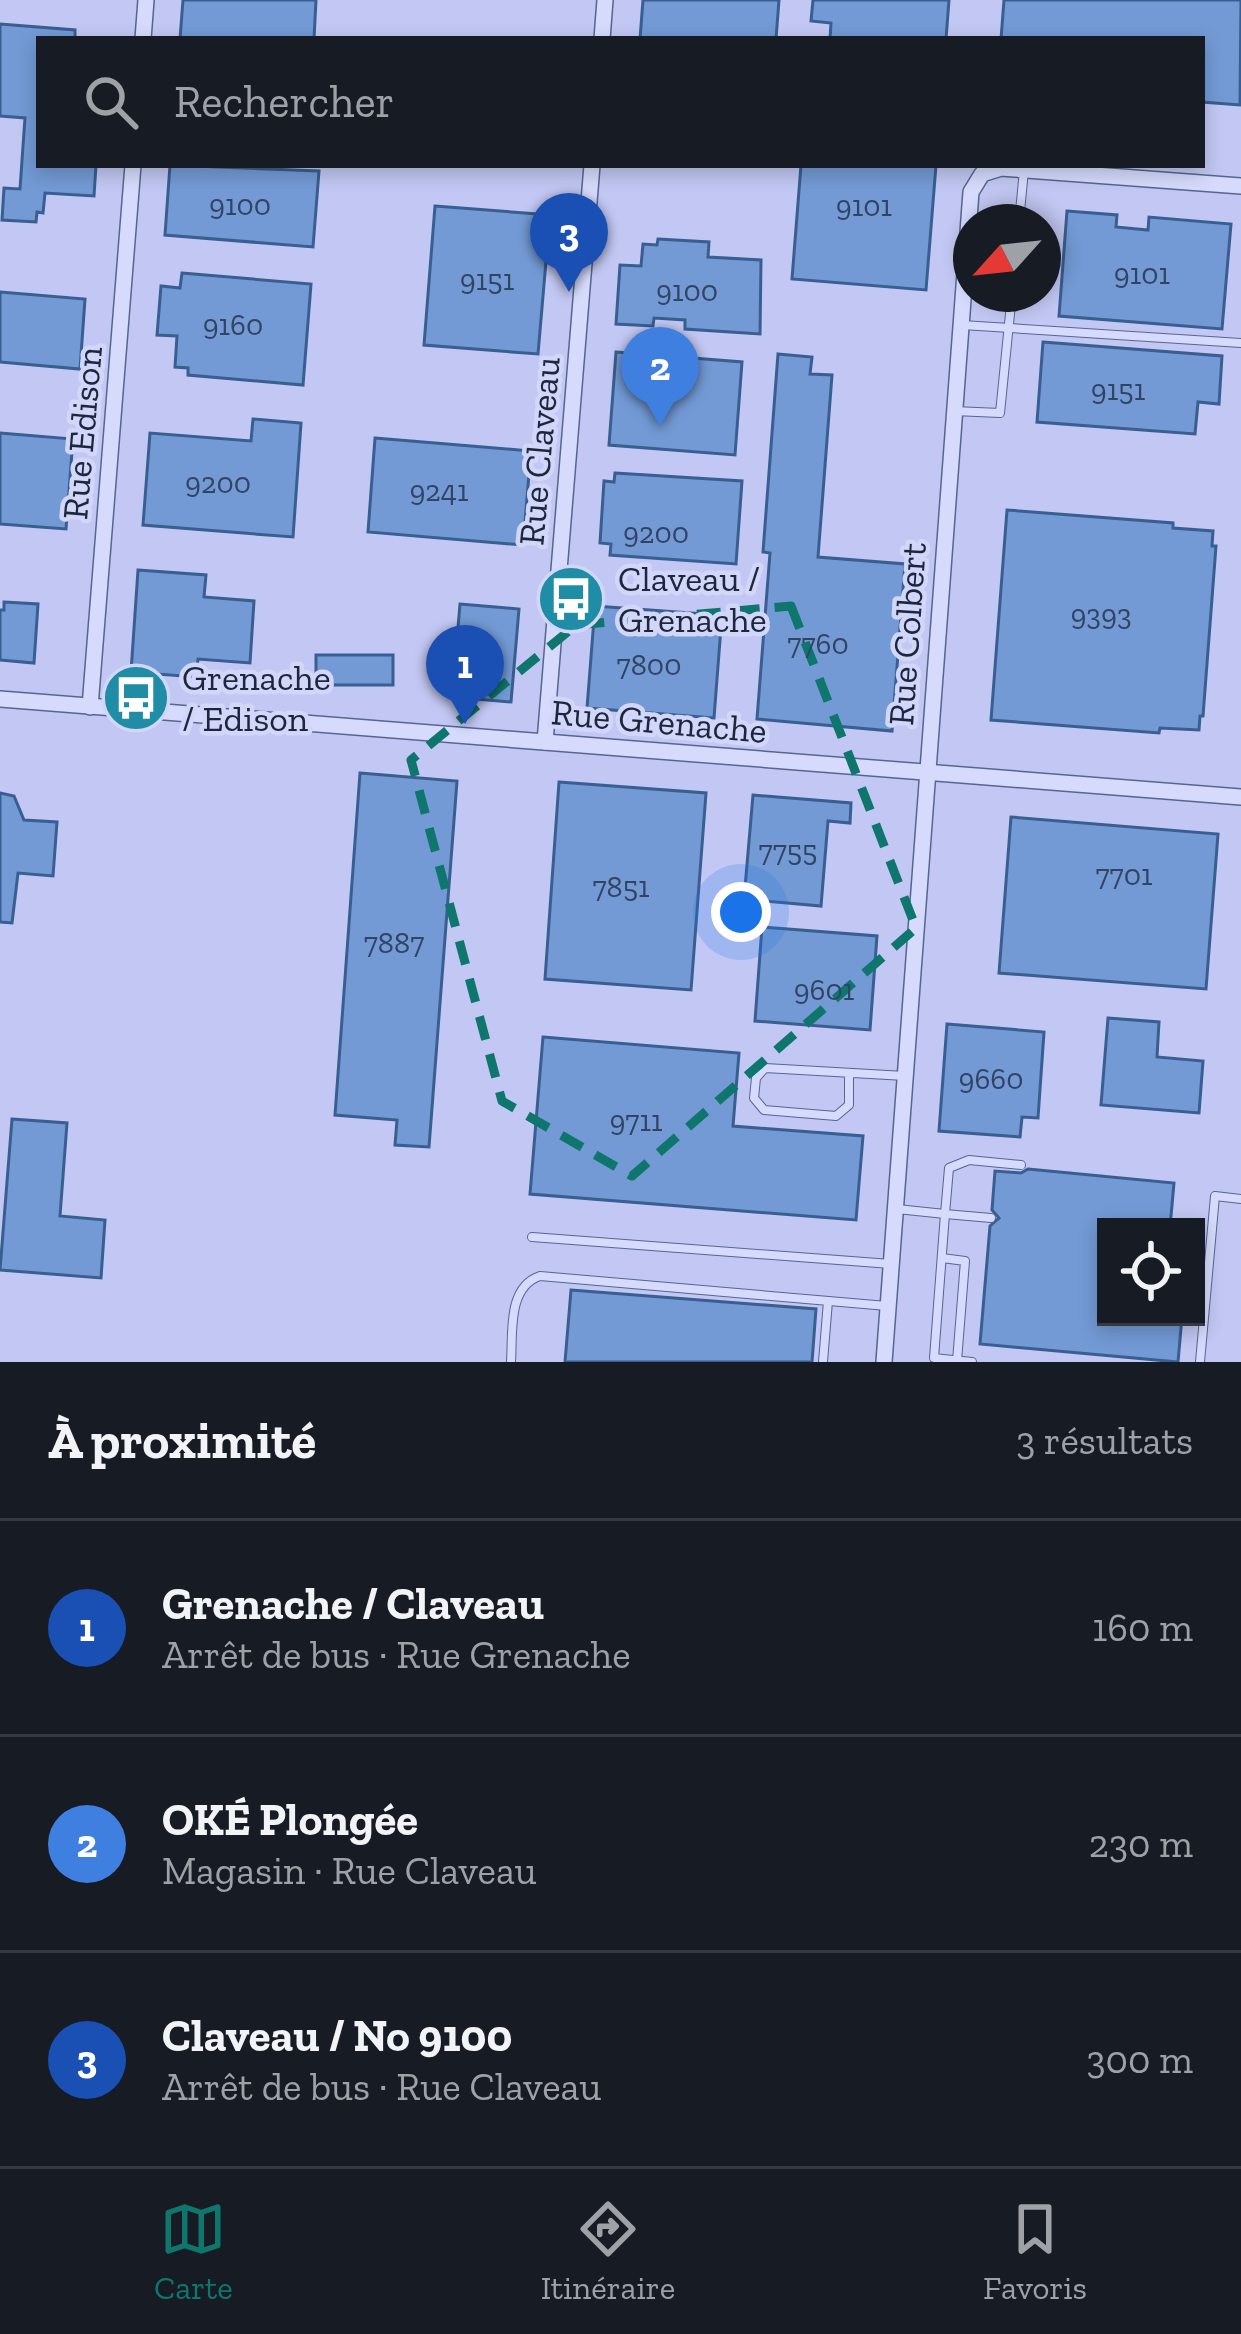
<!DOCTYPE html>
<html lang="fr">
<meta charset="utf-8">
<style>
body{margin:0;font-family:"Zilla Slab",serif;background:#20242c;color:#f1f3f6}
.controls{position:absolute;right:36px;bottom:36px;display:grid;overflow:hidden;border-radius:0px;box-shadow:0 6px 18px #0003}
.controls button{width:108px;height:108px;display:grid;place-items:center;padding:0;border:0;border-bottom:3px solid #363941;background:#171b24;color:#f1f3f6;font:60px sans-serif}
.compass{position:absolute;left:953px;top:204px;width:108px;height:108px;border-radius:50%;background:#171b24;box-shadow:0 6px 18px #0003;rotate:243deg}
.you{position:absolute;left:741px;top:912px;width:42px;height:42px;margin:-30px;border:9px solid #fff;border-radius:50%;background:#1a73e8;box-shadow:0 0 0 18px #1a73e833}
.badge{display:grid;place-items:center;width:78px;height:78px;border-radius:50%;background:#0f766e;color:#fff;font-size:39px;font-weight:700}
.pin{position:absolute;translate:-50% -99px;filter:drop-shadow(0 3px 6px #0008)}
.pin::after{content:'';position:absolute;top:63px;width:42px;height:36px;background:inherit;clip-path:polygon(0 0,100% 0,50% 100%)}
.list{margin:0;padding:0;list-style:none}
h2{display:flex;justify-content:space-between;align-items:center;height:156px;margin:0;padding:0 48px;font-size:51px}
h2 small{font-size:39px;font-weight:400;color:#9ea1a6}
.list li{display:grid;grid-template-columns:78px 1fr auto;gap:36px;align-items:center;box-sizing:border-box;height:216px;padding:0 48px;border-top:3px solid #363941}
.list b{display:block;font-size:45px;white-space:nowrap}
.list p{margin:0;font-size:39px;white-space:nowrap;color:#9ea1a6}
.list em{font-size:39px;font-style:normal;color:#9ea1a6}
.icon{flex:none;width:66px;height:66px;fill:none;stroke:currentColor;stroke-width:2;stroke-linecap:round;stroke-linejoin:round}
.map{position:relative;flex:none;width:1241px;height:1362px;overflow:hidden}
.search{position:absolute;background:#171b24;box-shadow:0 6px 18px #0003;left:36px;right:36px;top:36px;height:132px;display:flex;align-items:center;gap:30px;box-sizing:border-box;padding:0 42px;border-radius:0px;color:#9ea1a6;font-size:45px}
.sheet{height:804px;background:#171b24}
nav{display:flex;justify-content:space-around;align-items:center;box-sizing:border-box;height:168px;border-top:3px solid #363941;background:#171b24;font-size:33px;color:#9ea1a6}
nav a{display:grid;justify-items:center;gap:6px}
nav .on{color:#0f766e}
.map>svg:first-child{display:block}
.building{fill:#739ad5;stroke:#395e91;stroke-width:3}
.lines{fill:none;stroke-linecap:round;stroke-linejoin:round}
.service-casing{stroke:#56668f;stroke-width:10}
.minor-casing{stroke:#56668f;stroke-width:18}
.service{stroke:#d6dafc;stroke-width:8}
.minor{stroke:#d6dafc;stroke-width:15}
.marked{fill:none;stroke:#0f766e;stroke-width:9;stroke-dasharray:24 15;stroke-linejoin:round}
.labels{text-anchor:middle;dominant-baseline:central;stroke-width:9;stroke-linejoin:round;paint-order:stroke}
.number-label{font-size:30px;fill:#324463}
.street-label{font-size:36px;fill:#1c273d;stroke:#d2d6f9}
.poi-label{font-size:36px;fill:#1c273d;stroke:#d2d6f9;text-anchor:start}
</style>
<div class="map">
<svg width="1241" height="1362" viewBox="0 0 1241 1362">
<rect width="100%" height="100%" fill="#c2c7f3"/>
<g class="building">
<polygon points="183,0 316,0 314,39 180,39"/>
<polygon points="643,0 779,0 776,39 640,39"/>
<polygon points="813,0 949,0 946,39 830,39 831,23 811,21"/>
<polygon points="1004,0 1241,0 1240,105 1202,102 1202,39 1001,39"/>
<polygon points="0,24 75,30 75,39 39,39 39,165 96,165 94,196 45,193 43,213 37,212 36,222 2,220 4,188 20,189 25,118 0,116"/>
<polygon points="170,165 319,171 313,247 165,235"/>
<polygon points="801,165 936,165 926,290 792,279"/>
<polygon points="435,206 550,215 538,354 424,345"/>
<polygon points="1067,211 1117,215 1116,227 1148,230 1149,217 1231,224 1222,329 1059,316"/>
<polygon points="658,239 709,242 708,257 761,260 760,334 685,329 685,320 654,318 653,326 616,324 620,265 641,266 643,244 657,245"/>
<polygon points="182,273 311,284 303,385 188,375 188,368 175,367 177,336 157,335 161,286 180,288"/>
<polygon points="0,292 85,299 80,369 0,362"/>
<polygon points="1043,342 1222,356 1219,404 1198,402 1195,434 1037,422"/>
<polygon points="616,352 742,362 735,455 609,445"/>
<polygon points="778,354 812,357 810,374 832,375 818,557 905,564 892,731 757,719 770,553 763,552"/>
<polygon points="253,419 301,423 293,537 143,525 150,433 251,441"/>
<polygon points="0,433 73,439 66,529 0,524"/>
<polygon points="375,438 531,451 523,545 368,532"/>
<polygon points="615,473 742,481 736,564 610,555 611,544 600,543 604,481 614,482"/>
<polygon points="1007,510 1173,523 1173,528 1213,531 1212,546 1216,546 1203,716 1200,716 1199,730 1160,728 1159,733 991,720"/>
<polygon points="138,570 206,575 204,597 254,601 250,663 198,659 196,677 131,672"/>
<polygon points="4,602 38,604 34,663 0,660 0,610 4,610"/>
<polygon points="460,604 519,609 511,702 452,697"/>
<polygon points="595,606 703,614 703,625 721,627 714,718 587,708"/>
<rect x="316" y="655" width="77" height="30"/>
<polygon points="360,773 457,781 429,1147 395,1145 397,1120 335,1115"/>
<polygon points="559,782 706,793 691,990 545,979"/>
<polygon points="0,793 14,796 24,820 57,822 53,876 18,873 12,923 0,922"/>
<polygon points="753,795 851,803 850,823 828,821 821,906 744,899"/>
<polygon points="1011,817 1218,834 1206,989 999,973"/>
<polygon points="762,927 877,936 870,1030 755,1021"/>
<polygon points="1108,1018 1159,1022 1157,1057 1203,1061 1199,1113 1101,1105"/>
<polygon points="947,1024 1044,1032 1038,1118 1022,1117 1020,1137 939,1131"/>
<polygon points="543,1037 739,1053 733,1126 863,1136 856,1220 530,1194"/>
<polygon points="12,1119 67,1123 60,1216 105,1220 101,1278 0,1270"/>
<polygon points="1028,1169 1174,1183 1170,1227 1106,1227 1106,1317 1182,1317 1178,1362 980,1344 990,1226 999,1218 992,1210 995,1171 1021,1173"/>
<polygon points="571,1290 816,1309 812,1362 565,1362"/>
</g>
<g class="lines">
<g class="service-casing">
<g id="service">
<polyline points="1019,222 1024,170"/>
<polyline points="962,325 1241,343"/>
<polyline points="954,411 1000,413 1012,294"/>
<polyline points="849,1073 849,1105 836,1116 764,1110 754,1098 756,1078 765,1068 905,1076"/>
<polyline points="897,1209 945,1214 934,1358 972,1362"/>
<polyline points="991,1218 945,1214 949,1168 969,1160 1021,1165"/>
<polyline points="532,1237 891,1264"/>
<polyline points="942,1258 965,1261 957,1361"/>
<path d="M511,1362C513,1333 507,1287 540,1276L887,1306"/>
<polyline points="823,1362 828,1301"/>
<polyline points="1200,1362 1215,1196 1241,1199"/>
</g>
</g>
<g class="minor-casing">
<g id="minor">
<polyline points="143,39 146,0"/>
<polyline points="602,39 605,0"/>
<polyline points="0,699 1241,797"/>
<polyline points="90,707 133,165"/>
<polyline points="545,742 592,165"/>
<polyline points="884,1362 971,192 982,174 1001,168 1241,186"/>
</g>
</g>
<use href="#service" class="service"/>
<use href="#minor" class="minor"/>
</g>
<path class="marked" d="M791,606L916,928L632,1176L502,1101L411,760L576,625Z"/>
<defs>
<g id="bus-disc" transform="scale(3.45)"><circle r="9.5" fill="#1f8da5" stroke="#d2d6f9"/><path d="M-5-6H5V4H4V6H2V4H-2V6H-4V4H-5ZM-3.5-4V0h7V-4ZM-3.5 1.2v1.5H-2V1.2ZM2 1.2v1.5H3.5V1.2Z" fill="#fff"/></g>
</defs>
<g fill-rule="evenodd">
<use href="#bus-disc" x="571" y="599"/>
<use href="#bus-disc" x="136" y="698"/>
</g>
<g class="labels">
<g class="number-label">
<text x="240" y="205">9100</text>
<text x="864" y="206">9101</text>
<text x="1142" y="274">9101</text>
<text x="487" y="280">9151</text>
<text x="687" y="291">9100</text>
<text x="233" y="325">9160</text>
<text x="1118" y="390">9151</text>
<text x="218" y="483">9200</text>
<text x="439" y="491">9241</text>
<text x="656" y="533">9200</text>
<text x="1101" y="615">9393</text>
<text x="818" y="644">7760</text>
<text x="649" y="665">7800</text>
<text x="788" y="851">7755</text>
<text x="1124" y="875">7701</text>
<text x="621" y="887">7851</text>
<text x="394" y="943">7887</text>
<text x="824" y="990">9601</text>
<text x="991" y="1079">9660</text>
<text x="636" y="1121">9711</text>
</g>
<g class="street-label">
<text transform="translate(82 433) rotate(-85)">Rue Edison</text>
<text transform="translate(539 451) rotate(-85)">Rue Claveau</text>
<text transform="translate(907 634) rotate(-86)">Rue Colbert</text>
<text transform="translate(659 721) rotate(5)">Rue Grenache</text>
</g>
<g class="poi-label">
<text x="618" y="578">Claveau /<tspan x="618" dy="41">Grenache</tspan></text>
<text x="182" y="677">Grenache<tspan x="182" dy="41">/ Edison</tspan></text>
</g>
</g>
</svg>
<div class="controls">
<button><svg class="icon" aria-label="locate" viewBox="0 0 24 24"><circle cx="12" cy="12" r="6"/><path d="M12 2v4M12 18v4M2 12h4M18 12h4"/></svg></button>
</div>
<svg class="compass" viewBox="-18 -18 36 36"><path d="M0-13l5 13h-10z" fill="#e53935"/><path d="M0 13l5-13h-10z" fill="#9ea1a6"/></svg>
<div class="you"></div>
<div class="pin badge" style="left:465px;top:724px;background:#1a4fb4">1</div>
<div class="pin badge" style="left:660px;top:426px;background:#3f7fe0">2</div>
<div class="pin badge" style="left:569px;top:292px;background:#1a4fb4">3</div>
<div class="search"><svg class="icon" aria-label="search" viewBox="0 0 24 24"><circle cx="10" cy="10" r="6"/><path d="M15 15l6 6"/></svg>Rechercher</div>
</div>
<section class="sheet">
<h2>À proximité<small>3 résultats</small></h2>
<ul class="list">
<li><span class="badge" style="background:#1a4fb4">1</span><div><b>Grenache / Claveau</b><p>Arrêt de bus · Rue Grenache</p></div><em>160 m</em></li>
<li><span class="badge" style="background:#3f7fe0">2</span><div><b>OKÉ Plongée</b><p>Magasin · Rue Claveau</p></div><em>230 m</em></li>
<li><span class="badge" style="background:#1a4fb4">3</span><div><b>Claveau / No 9100</b><p>Arrêt de bus · Rue Claveau</p></div><em>300 m</em></li>
</ul>
</section>
<nav>
<a class="on"><svg class="icon" aria-label="map" viewBox="0 0 24 24"><path d="M3 6l6-2 6 2 6-2v14l-6 2-6-2-6 2zM9 4v14M15 6v14"/></svg>Carte</a>
<a><svg class="icon" aria-label="directions" viewBox="0 0 24 24"><path d="M12 3l9 9-9 9-9-9zM9 14v-3h6M13 9l2 2-2 2"/></svg>Itinéraire</a>
<a><svg class="icon" aria-label="saved" viewBox="0 0 24 24"><path d="M7 4h10v16l-5-4-5 4z"/></svg>Favoris</a>
</nav>
